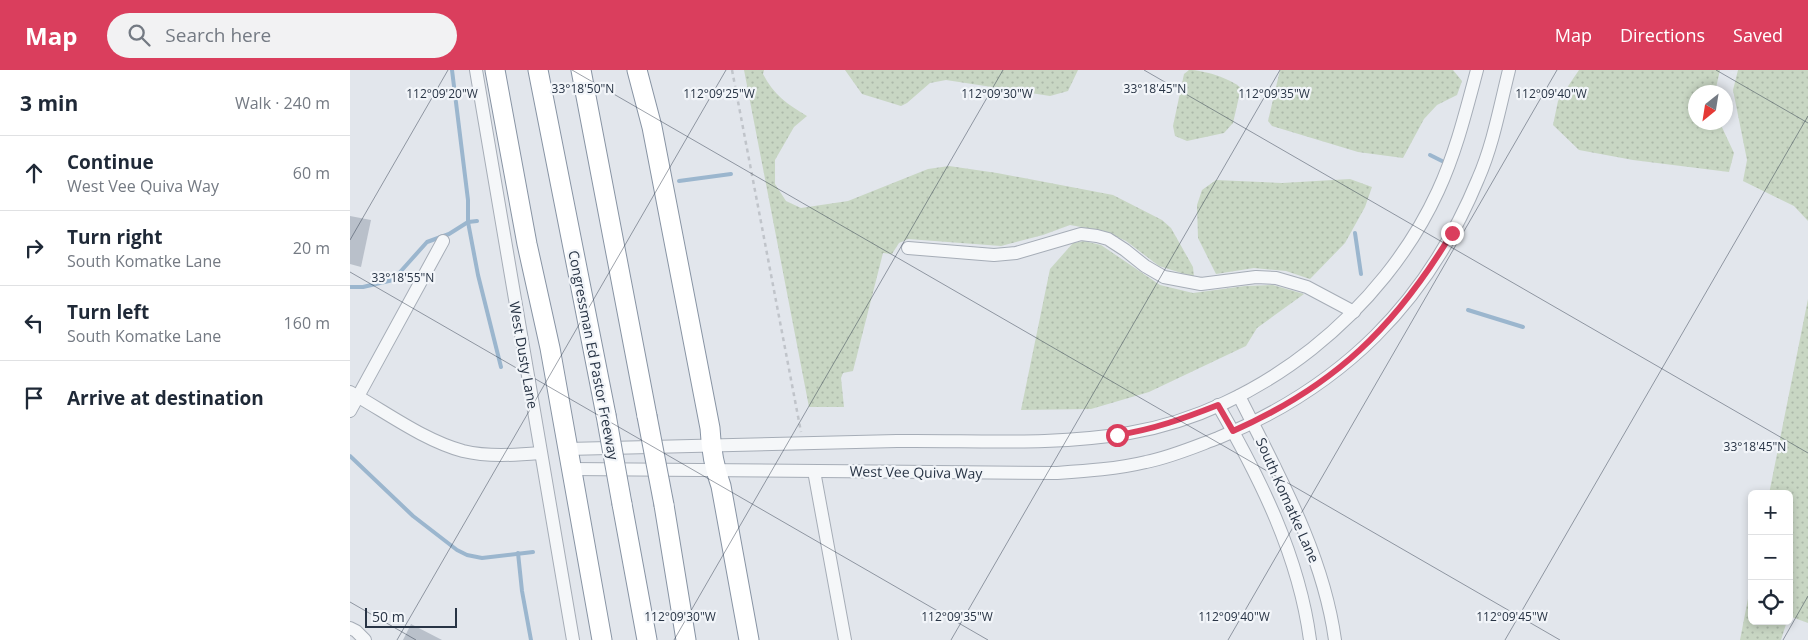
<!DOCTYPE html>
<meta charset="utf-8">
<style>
body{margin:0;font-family:"Open Sans",sans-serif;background:#f2f2f3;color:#1f2937}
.controls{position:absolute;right:15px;bottom:15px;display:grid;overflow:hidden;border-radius:8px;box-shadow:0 2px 8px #0003}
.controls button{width:45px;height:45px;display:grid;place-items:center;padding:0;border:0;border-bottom:1px solid #e0e1e3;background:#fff;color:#1f2937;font:25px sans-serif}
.compass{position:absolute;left:1338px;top:15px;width:45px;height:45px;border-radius:50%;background:#fff;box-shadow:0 2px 8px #0003;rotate:210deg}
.scale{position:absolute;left:15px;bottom:12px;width:92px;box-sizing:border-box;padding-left:5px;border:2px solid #283445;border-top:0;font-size:14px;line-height:18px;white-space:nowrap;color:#283445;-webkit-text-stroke:4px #f2f5f9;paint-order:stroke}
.stop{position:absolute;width:15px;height:15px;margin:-11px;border:4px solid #da3e5d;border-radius:50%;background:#fff}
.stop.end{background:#da3e5d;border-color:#fff;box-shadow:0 1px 5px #0008}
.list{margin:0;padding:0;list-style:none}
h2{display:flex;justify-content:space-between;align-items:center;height:65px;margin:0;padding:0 20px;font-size:21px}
h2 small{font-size:16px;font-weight:400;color:#747a83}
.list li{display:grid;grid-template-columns:32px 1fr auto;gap:15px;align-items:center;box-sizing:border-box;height:75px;padding:0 20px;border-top:1px solid #e0e1e3}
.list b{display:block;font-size:19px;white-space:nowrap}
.list p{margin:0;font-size:16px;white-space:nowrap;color:#747a83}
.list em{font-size:16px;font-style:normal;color:#747a83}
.icon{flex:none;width:28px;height:28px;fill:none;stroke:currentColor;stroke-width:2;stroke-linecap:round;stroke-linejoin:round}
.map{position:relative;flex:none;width:1458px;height:570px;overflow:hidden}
header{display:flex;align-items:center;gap:30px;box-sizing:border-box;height:70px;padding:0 25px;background:#da3e5d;color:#fff}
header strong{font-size:24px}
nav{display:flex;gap:28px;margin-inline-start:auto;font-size:18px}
.search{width:350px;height:45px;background:#f2f2f3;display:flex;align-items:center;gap:12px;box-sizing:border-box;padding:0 18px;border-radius:28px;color:#747a83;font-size:19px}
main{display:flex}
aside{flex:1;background:#fff}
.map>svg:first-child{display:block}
.grass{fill:url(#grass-dots)}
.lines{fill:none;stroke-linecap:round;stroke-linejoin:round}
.stream{stroke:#9bb6ce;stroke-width:4}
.building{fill:#b9c0ca}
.minor-casing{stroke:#a6adb7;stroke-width:14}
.highway-casing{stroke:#8894a4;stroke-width:21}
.path{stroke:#c0c4ca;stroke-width:2.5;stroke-dasharray:4 4;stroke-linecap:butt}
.minor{stroke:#f5f7f9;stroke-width:12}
.highway{stroke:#fff;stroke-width:19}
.highway-bridge-casing{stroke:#8894a4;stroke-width:21;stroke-linecap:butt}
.highway-bridge{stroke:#fff;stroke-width:19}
.route{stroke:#da3e5d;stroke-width:6}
.ticks{fill:none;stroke:#283445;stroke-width:1;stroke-opacity:0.45}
.labels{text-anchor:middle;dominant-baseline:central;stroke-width:4.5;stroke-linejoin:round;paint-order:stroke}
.street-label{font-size:14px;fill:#283445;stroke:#f2f5f9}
.ticks-label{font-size:12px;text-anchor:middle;fill:#283445;stroke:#f2f5f9;stroke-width:4.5;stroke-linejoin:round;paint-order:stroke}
</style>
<header>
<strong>Map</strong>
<div class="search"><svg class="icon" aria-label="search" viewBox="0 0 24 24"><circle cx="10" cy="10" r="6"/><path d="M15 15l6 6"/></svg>Search here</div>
<nav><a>Map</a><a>Directions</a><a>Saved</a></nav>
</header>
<main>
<aside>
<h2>3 min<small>Walk · 240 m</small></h2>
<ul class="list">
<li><svg class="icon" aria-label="ahead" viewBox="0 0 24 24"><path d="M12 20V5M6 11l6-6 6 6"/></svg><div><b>Continue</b><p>West Vee Quiva Way</p></div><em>60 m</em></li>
<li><svg class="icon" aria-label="right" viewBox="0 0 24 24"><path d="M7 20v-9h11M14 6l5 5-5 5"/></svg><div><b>Turn right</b><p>South Komatke Lane</p></div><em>20 m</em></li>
<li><svg class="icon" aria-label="left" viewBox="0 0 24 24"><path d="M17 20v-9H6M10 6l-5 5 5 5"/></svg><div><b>Turn left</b><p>South Komatke Lane</p></div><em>160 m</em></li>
<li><svg class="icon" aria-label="arrive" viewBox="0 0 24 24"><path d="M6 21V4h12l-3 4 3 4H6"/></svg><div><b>Arrive at destination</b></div></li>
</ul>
</aside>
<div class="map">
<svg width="1458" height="570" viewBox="0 0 1458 570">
<defs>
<pattern id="grass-dots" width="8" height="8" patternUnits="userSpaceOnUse" patternTransform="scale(1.25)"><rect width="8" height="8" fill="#c8d6c3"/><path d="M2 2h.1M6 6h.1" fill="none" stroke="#acb8a9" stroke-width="1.8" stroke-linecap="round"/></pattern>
</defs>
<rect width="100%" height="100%" fill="#e2e6ec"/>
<g class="grass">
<path d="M394,0H414L413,4C423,24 438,35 457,46L444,57L425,90V114L436,131L451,138L498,131L578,99L599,96L647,103L763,125L812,150L821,158L843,197L844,207L809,196L776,171L754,161L720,155L693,165L651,176L558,169L549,173L542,184L533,183L503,301L493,303L491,308L494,337H459Z"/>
<polygon points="495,0 728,0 718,21 700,26 596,10 580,13 557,33 551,36 512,24"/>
<path d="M839,0C853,0 880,8 891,18L883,53L874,63L837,71L825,66L823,56L834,4Z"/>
<polygon points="930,0 1103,0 1112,11 1107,25 1087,35 1074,49 1053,88 1008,82 922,56 918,51"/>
<polygon points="1229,0 1370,0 1365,22 1346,22 1346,52 1370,53 1384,83 1379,102 1283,90 1229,80 1203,55 1208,31"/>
<polygon points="1388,0 1458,0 1458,151 1444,136 1393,111 1397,90 1383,20"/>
<polygon points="1000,109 1022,117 1015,137 995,173 960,209 936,201 904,198 866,204 848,168 847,135 852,120 866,110 932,113"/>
<polygon points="734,171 751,175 810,215 843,223 895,216 923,215 954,224 907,258 896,276 799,322 741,339 671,340 700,199 723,173"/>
<polygon points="1458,229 1458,553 1439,546 1439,424 1419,424"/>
<polygon points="1402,508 1402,551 1437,551 1431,570 1390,570"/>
</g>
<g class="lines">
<g class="stream">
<polyline points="102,0 118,130 118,152 128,205 151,297"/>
<polyline points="1080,85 1092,91"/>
<polyline points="329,111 381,104"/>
<polyline points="1005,163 1011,204"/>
<polyline points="0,217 13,217 43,210 77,172 99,164 118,152 127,151"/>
<polyline points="1118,240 1173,257"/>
<polyline points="0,386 63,446 107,480 117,485 132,488 183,482"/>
<polyline points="168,483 172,521 181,570"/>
</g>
</g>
<g class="building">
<polygon points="0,146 21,150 11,197 0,194"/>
<polygon points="61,554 92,570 53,570"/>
</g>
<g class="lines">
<g class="minor-casing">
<g id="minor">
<polyline points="126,0 223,570"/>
<polyline points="558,178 644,185 666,183 731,164 747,166 758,169 775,180 795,196 814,207 851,214 906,207 926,208 957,217 1004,242"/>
<path d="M0,322C36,342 73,370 113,381C138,387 165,385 190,383"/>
<path d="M889,326C928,404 973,483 985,570"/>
<path d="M868,335C910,408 949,486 960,570"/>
<polyline points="0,341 93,171"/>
<path d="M217,379C327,376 437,373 547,371C624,370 703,376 779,363C910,341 1033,241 1088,121C1106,82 1116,41 1127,0"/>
<path d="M220,399L706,403C736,401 767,399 796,392C821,387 844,377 868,368C992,317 1077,233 1128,109C1143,75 1150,36 1159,0"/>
<polyline points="464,401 495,570"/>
<polyline points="0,558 6,561 15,570"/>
</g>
</g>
<g class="highway-casing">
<g id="highway">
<polyline points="145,0 177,174 200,278 252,570"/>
<polyline points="188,0 256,345"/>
<polyline points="231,0 297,346"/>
<path d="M287,0L302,57L360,358C361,379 364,397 371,416L399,570"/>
<polyline points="272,434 297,570"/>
<polyline points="314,435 336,570"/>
</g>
</g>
<polyline class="path" points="382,0 451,362"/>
<use href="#minor" class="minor"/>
<use href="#highway" class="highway"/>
<g class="highway-bridge-casing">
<g id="highway-bridge">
<polyline points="256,345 272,434"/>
<polyline points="297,346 314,435"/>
</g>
</g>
<use href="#highway-bridge" class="highway-bridge"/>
</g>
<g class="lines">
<path class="route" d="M767,365C802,360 835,348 868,335L883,361C985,316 1045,257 1102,163"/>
</g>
<path class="ticks" d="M222,0L1210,570M794,0L1458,383M1366,0L1458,53M0,170L98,0M0,202L638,570M0,532L66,570M47,570L376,0M324,570L653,0M601,570L930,0M878,570L1207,0M1155,570L1458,46M1433,570L1458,526"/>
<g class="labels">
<g class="street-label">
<text transform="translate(174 285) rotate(80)">West Dusty Lane</text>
<text transform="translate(244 285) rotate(79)">Congressman Ed Pastor Freeway</text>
<text transform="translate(566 402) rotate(1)">West Vee Quiva Way</text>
<text transform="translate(938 430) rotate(66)">South Komatke Lane</text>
</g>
</g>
<g class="ticks-label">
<text x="233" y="23">33°18'50"N</text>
<text x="805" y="23">33°18'45"N</text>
<text x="92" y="28">112°09'20"W</text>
<text x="647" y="28">112°09'30"W</text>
<text x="369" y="28">112°09'25"W</text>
<text x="924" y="28">112°09'35"W</text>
<text x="1201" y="28">112°09'40"W</text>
<text x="53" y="212">33°18'55"N</text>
<text x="1405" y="381">33°18'45"N</text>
<text x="330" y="551">112°09'30"W</text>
<text x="607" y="551">112°09'35"W</text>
<text x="884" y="551">112°09'40"W</text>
<text x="1162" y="551">112°09'45"W</text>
</g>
</svg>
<div class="controls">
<button>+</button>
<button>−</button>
<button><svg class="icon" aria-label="locate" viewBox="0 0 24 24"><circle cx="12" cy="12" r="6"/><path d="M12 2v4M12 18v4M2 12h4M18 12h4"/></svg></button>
</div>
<svg class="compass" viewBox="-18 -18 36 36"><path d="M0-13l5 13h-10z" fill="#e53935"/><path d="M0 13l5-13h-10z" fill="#747a83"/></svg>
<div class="scale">50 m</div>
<div class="stop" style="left:767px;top:365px"></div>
<div class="stop end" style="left:1102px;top:163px"></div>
</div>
</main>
